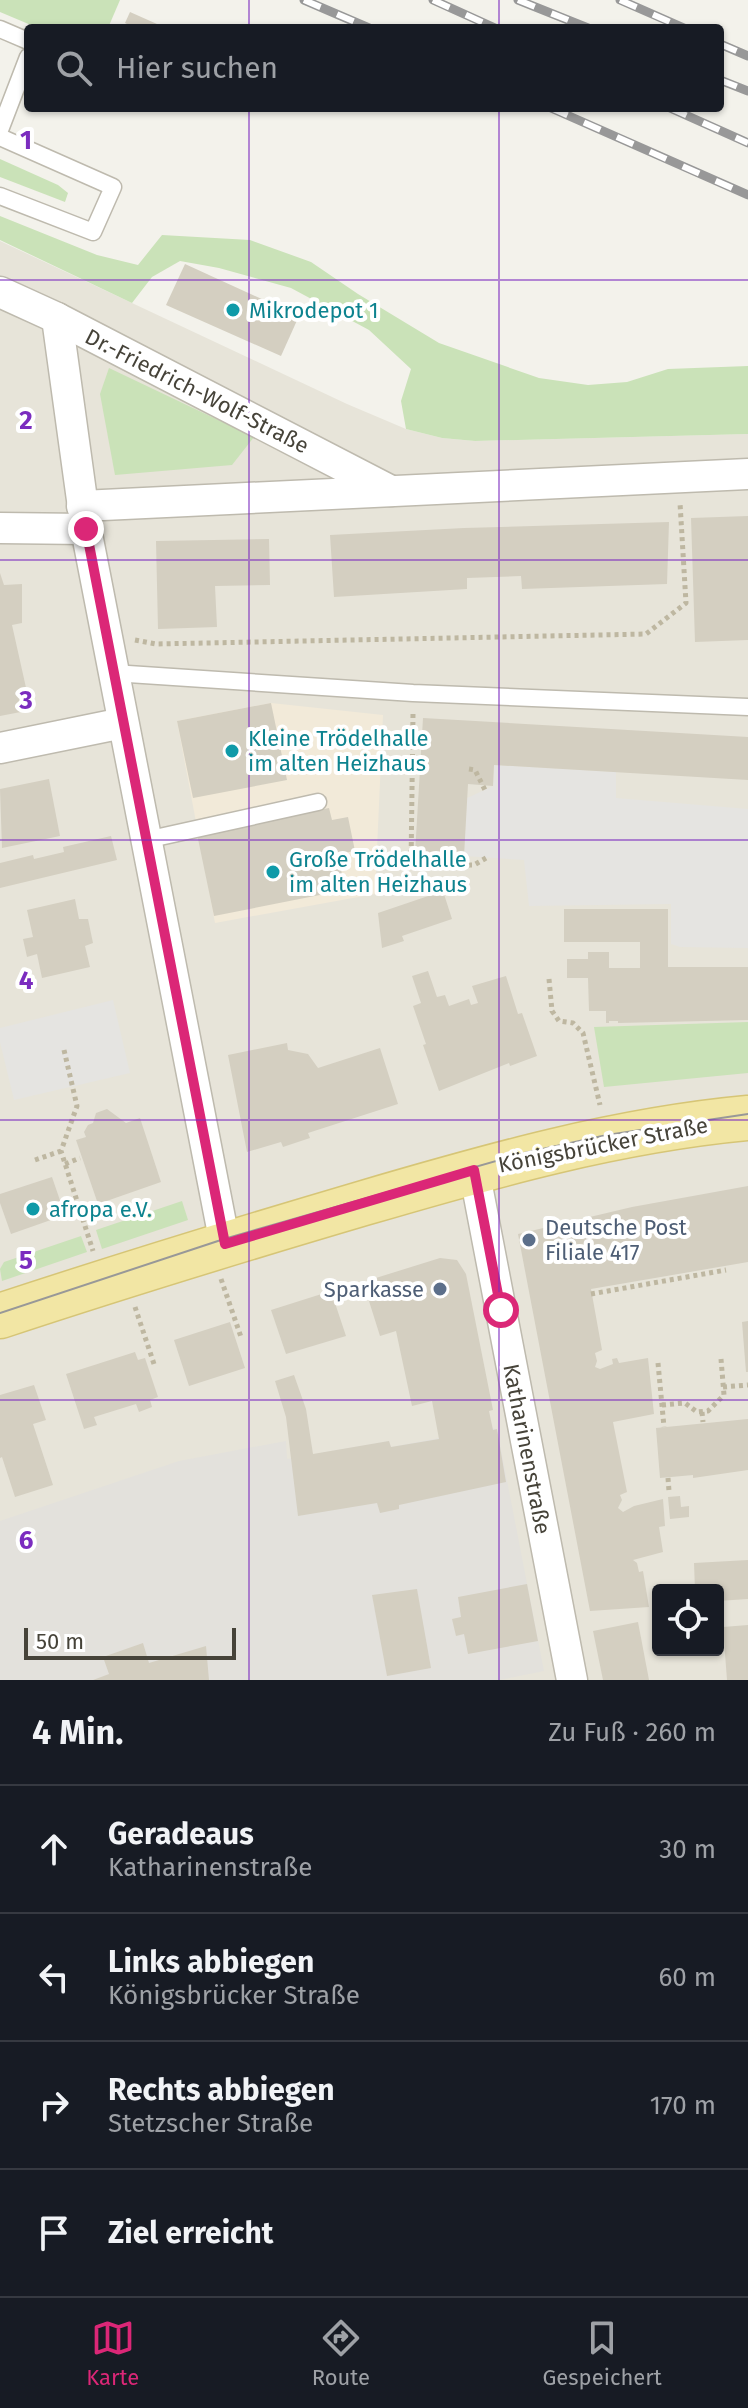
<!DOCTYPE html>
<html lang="de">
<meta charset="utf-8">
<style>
body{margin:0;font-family:"Fira Sans",sans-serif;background:#20242c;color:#f1f3f6}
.controls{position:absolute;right:24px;bottom:24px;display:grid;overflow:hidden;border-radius:8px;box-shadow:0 2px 6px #0004}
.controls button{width:72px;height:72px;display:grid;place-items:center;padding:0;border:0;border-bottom:2px solid #363941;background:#171b24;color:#f1f3f6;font:40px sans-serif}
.scale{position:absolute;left:24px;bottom:20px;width:212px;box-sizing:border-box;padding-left:8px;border:4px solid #464339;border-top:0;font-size:22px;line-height:28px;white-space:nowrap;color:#464339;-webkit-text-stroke:6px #fff;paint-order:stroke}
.stop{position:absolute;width:24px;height:24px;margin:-18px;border:6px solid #db2777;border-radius:50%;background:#fff}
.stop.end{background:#db2777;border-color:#fff;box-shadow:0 2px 8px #0008}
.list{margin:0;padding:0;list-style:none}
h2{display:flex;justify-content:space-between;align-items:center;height:104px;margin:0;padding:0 32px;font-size:34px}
h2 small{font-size:26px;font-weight:400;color:#9ea1a6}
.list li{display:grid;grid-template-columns:52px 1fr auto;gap:24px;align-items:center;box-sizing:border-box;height:128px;padding:0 32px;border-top:2px solid #363941}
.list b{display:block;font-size:30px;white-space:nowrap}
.list p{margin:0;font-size:26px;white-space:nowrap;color:#9ea1a6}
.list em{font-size:26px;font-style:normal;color:#9ea1a6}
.icon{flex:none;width:44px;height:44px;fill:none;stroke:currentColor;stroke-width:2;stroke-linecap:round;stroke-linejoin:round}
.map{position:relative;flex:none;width:748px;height:1680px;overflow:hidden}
.search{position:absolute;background:#171b24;box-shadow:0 2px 6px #0004;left:24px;right:24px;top:24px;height:88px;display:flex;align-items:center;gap:20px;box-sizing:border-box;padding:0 28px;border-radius:8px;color:#9ea1a6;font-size:30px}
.sheet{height:616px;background:#171b24}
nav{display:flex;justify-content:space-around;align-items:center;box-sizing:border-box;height:112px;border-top:2px solid #363941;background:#171b24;font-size:22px;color:#9ea1a6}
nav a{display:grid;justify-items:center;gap:4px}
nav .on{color:#db2777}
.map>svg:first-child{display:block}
.residential{fill:#e7e4d9;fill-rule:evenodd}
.commercial{fill:#f2ead9}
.industrial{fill:#e3e1dc}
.green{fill:#cae2b8}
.parking{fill:#e5e4e1}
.building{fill:#d4cfc1}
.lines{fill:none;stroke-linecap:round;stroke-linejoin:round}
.service-casing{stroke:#bebaae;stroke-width:19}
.minor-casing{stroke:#bebaae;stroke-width:33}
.primary-casing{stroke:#d6c576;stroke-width:47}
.path{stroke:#beb7a1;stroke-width:5;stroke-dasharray:4 4;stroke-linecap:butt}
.service{stroke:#fff;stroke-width:16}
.minor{stroke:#fff;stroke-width:30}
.primary{stroke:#f2e6a4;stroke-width:44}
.tram{stroke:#989898;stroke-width:2}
.rail-casing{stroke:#989898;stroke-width:9}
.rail{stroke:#fff;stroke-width:6;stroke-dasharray:18;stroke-linecap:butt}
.route{stroke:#db2777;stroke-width:10}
.grid{fill:none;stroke:#7b2cbf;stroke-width:2;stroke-opacity:0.55}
.culture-dot{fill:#0f9aa8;stroke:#fff;stroke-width:3}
.service-dot{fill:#5c6f8a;stroke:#fff;stroke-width:3}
.labels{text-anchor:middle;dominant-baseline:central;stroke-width:8;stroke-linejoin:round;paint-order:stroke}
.culture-label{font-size:22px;fill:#0d838f;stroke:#fff;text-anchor:start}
.street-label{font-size:22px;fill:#464339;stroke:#fff}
.service-label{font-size:22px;fill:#4e5e75;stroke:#fff;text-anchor:start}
.grid-label{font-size:26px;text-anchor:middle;font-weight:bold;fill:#7b2cbf;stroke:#fff;stroke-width:8;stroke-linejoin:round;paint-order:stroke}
</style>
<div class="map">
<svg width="748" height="1680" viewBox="0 0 748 1680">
<rect width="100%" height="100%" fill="#f3f2eb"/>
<path class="residential" d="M0,241L347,404L406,429L442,438L475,441L748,434V1680H0ZM658,1590H718V1650H658Z"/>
<polygon class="commercial" points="271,703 383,715 375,894 215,923 177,721"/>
<polygon class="industrial" points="492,1428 497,1429 544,1671 500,1680 0,1680 0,1521 179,1461 286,1441 287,1459 389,1441 391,1447"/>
<g class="green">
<polygon points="0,0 120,0 108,28 38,28 0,12"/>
<polygon points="0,159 58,185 68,193 65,202 0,177"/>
<polygon points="0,216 97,255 138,265 162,235 250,240 311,262 358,294 439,343 539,378 588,385 627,382 668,369 748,366 748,434 475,441 442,438 406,429 401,401 411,369 369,330 291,288 219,268 180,261 152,277 132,303 0,240"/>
<polygon points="109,368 254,437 232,465 115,475 100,394"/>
<polygon points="748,1022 748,1073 604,1087 594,1027"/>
<polygon points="182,1201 188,1220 102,1249 96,1230"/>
<polygon points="81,1236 87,1252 2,1281 0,1269 4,1262"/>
</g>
<g class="parking">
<polygon points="494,765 616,772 616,798 748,809 748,948 680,947 671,944 671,904 529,906 524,860 464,856 467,798 493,786"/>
<polygon points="113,1000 130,1073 14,1100 0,1042 0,1028"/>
</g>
<g class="building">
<polygon points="130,12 166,28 135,28 125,23"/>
<polygon points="185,264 299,316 281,356 166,305"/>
<polygon points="748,516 748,640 695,642 691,518"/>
<polygon points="669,522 667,584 522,589 521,576 467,578 467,589 334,597 330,535 464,528"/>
<polygon points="269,539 270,585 215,586 217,627 158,629 156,541"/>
<polygon points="0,573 4,585 22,584 22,623 12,625 31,710 0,716"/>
<polygon points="271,703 287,780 193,798 177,721"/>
<polygon points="423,718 748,737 748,780 494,765 493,786 468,784 464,856 415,854"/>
<circle cx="339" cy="743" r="6"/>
<polygon points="49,779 60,836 2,848 0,789"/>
<polygon points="329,808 332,820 348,817 355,851 338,854 345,890 214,916 197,834"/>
<polygon points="111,836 117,860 0,888 0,863 33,855 34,859 64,852 63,847"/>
<polygon points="443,891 452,919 402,936 404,941 382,948 378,913"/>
<polygon points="75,899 79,919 88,919 93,943 85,946 90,967 42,978 37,954 27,957 23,939 33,937 27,910"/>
<polygon points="564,909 668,909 668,967 748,967 748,1020 618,1023 618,1021 609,1021 609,1023 606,1023 606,1011 589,1011 588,978 567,978 567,959 588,959 588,952 609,952 609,968 640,968 640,942 564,942"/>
<polygon points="428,971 437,997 445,995 449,1006 469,999 471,1005 478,1003 472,986 506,976 518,1014 522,1013 537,1056 510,1066 509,1063 439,1091 423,1045 426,1044 413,1006 421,1003 412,976"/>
<polygon points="287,1043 288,1050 308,1054 318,1068 380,1048 398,1104 308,1133 310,1138 283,1147 281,1142 247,1152 228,1055"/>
<polygon points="107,1109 126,1123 140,1118 161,1182 98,1204 76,1140 86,1137 84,1132 88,1125 93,1123 96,1113"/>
<polygon points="52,1177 65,1215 11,1234 0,1203 0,1194"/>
<polygon points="748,1186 748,1262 591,1289 602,1350 595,1353 597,1361 595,1367 600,1369 613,1364 612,1359 617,1358 619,1363 648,1358 654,1414 613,1422 627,1492 620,1495 622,1500 618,1508 623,1512 634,1506 663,1499 665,1526 659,1527 663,1552 633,1560 637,1563 639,1572 643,1571 649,1607 590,1611 518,1234 632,1207"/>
<polygon points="440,1258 457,1260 466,1274 493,1410 489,1411 493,1430 497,1429 506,1482 399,1505 399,1509 380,1513 377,1503 298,1516 286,1417 275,1381 294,1375 306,1409 313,1454 389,1441 391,1447 439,1439 432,1401 412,1406 396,1331 380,1336 363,1282"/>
<polygon points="331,1291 346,1336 286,1354 271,1310"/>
<polygon points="748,1321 748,1372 746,1372 742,1322"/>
<polygon points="230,1322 245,1368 189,1386 174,1340"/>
<polygon points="135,1352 138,1360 145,1358 158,1397 150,1400 152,1407 139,1412 136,1404 94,1417 97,1425 84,1429 66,1374"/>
<polygon points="34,1385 46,1420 33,1424 53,1485 15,1497 2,1457 0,1458 0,1395"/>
<polygon points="748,1419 748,1470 693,1478 693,1475 660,1478 656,1428"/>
<polygon points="680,1496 681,1507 689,1506 689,1517 670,1519 668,1497"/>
<polygon points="748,1560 748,1599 718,1601 718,1590 695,1590 694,1563"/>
<polygon points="527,1584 538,1641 468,1654 464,1634 456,1636 452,1619 461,1617 458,1597"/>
<polygon points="417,1589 431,1668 387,1676 372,1595"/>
<polygon points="638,1622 649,1680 603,1680 593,1631"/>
<polygon points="748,1625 748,1680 727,1680 723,1627"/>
<polygon points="143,1643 149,1663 206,1646 209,1680 93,1680 109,1674 103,1657"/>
</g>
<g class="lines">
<g class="service-casing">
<g id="service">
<polyline points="0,29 28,41"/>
<polyline points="0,130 28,57"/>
<polyline points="0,137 113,187 93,232 0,196"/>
<polyline points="113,673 413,693 748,707"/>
<polyline points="146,840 318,802"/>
</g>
</g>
<g class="minor-casing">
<g id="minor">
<polyline points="0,292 57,318 391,491"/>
<polyline points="57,318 86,529 225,1244"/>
<polyline points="82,506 748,474"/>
<polyline points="0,528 86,529"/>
<polyline points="0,748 123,723"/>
<polyline points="474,1170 572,1680"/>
</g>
</g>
<g class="primary-casing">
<path id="primary" d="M0,1316C121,1276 242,1239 364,1203C490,1166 617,1130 748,1118"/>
</g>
<g class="path">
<polyline points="135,640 156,644 646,634 686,603 680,503"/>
<polyline points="413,714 411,865 474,865 486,858"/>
<polyline points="469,769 475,770 485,790"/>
<polyline points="549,979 552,1011 559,1021 573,1023 583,1033 600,1105"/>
<polyline points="64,1050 77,1106 61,1151 93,1251"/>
<polyline points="35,1160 61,1151"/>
<polyline points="65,1164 80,1158"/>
<polyline points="221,1279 241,1337"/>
<polyline points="591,1294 726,1270"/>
<polyline points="135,1307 155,1367"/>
<polyline points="658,1363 664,1427"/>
<polyline points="723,1387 748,1385"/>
<polyline points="662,1405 685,1403 697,1412 708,1411 724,1395 721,1359"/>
<polyline points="702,1412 703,1422"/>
<polyline points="668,1478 669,1491"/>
</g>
<use href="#service" class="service"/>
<use href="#minor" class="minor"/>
<use href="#primary" class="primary"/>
<polyline class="tram" points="0,1313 224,1239 524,1153 607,1135 748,1114"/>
<g class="rail-casing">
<g id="rail">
<polyline points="304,0 369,28"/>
<polyline points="433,0 495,28"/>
<polyline points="518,0 588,28"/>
<polyline points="620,0 684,28"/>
<polyline points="720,44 748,56"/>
<polyline points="720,80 748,91"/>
<polyline points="551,108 748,195"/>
<polyline points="670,108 748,143"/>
</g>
</g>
<use href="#rail" class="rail"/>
</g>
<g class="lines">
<polyline class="route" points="86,529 225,1244 474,1170 501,1310"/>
</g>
<path class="grid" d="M249,0V28M499,0V28M249,108V1680M499,108V1680M0,280H748M0,560H748M0,840H748M0,1120H748M0,1400H748"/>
<g class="culture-dot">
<circle cx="233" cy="310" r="8"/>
<circle cx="232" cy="751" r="8"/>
<circle cx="273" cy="872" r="8"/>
<circle cx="33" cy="1209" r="8"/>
</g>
<g class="service-dot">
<circle cx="529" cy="1240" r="8"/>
<circle cx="440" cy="1289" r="8"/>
</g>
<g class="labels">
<g class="culture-label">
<text x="249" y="310">Mikrodepot 1</text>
<text x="248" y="738">Kleine Trödelhalle<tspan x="248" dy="25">im alten Heizhaus</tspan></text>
<text x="289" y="859">Große Trödelhalle<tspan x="289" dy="25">im alten Heizhaus</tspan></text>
<text x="49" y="1209">afropa e.V.</text>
</g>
<g class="street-label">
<text transform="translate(197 391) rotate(27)">Dr.-Friedrich-Wolf-Straße</text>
<text transform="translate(603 1145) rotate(-11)">Königsbrücker Straße</text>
<text transform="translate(527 1449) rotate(79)">Katharinenstraße</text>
</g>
<g class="service-label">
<text x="545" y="1227">Deutsche Post<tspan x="545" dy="25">Filiale 417</tspan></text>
<text x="424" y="1289" text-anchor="end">Sparkasse</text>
</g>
</g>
<g class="grid-label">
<text x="26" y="149">1</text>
<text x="26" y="429">2</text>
<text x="26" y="709">3</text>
<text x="26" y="989">4</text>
<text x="26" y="1269">5</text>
<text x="26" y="1549">6</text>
</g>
</svg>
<div class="controls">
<button><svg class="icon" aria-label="locate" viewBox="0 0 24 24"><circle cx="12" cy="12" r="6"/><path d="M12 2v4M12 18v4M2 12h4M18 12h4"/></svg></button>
</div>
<div class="scale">50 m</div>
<div class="stop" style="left:501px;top:1310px"></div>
<div class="stop end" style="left:86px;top:529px"></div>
<div class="search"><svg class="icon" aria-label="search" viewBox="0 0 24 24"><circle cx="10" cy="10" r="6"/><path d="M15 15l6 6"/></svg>Hier suchen</div>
</div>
<section class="sheet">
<h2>4 Min.<small>Zu Fuß · 260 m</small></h2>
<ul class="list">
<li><svg class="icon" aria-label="ahead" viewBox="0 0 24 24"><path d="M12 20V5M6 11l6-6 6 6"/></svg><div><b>Geradeaus</b><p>Katharinenstraße</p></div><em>30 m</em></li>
<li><svg class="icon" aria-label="left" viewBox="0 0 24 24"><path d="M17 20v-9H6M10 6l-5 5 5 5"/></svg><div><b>Links abbiegen</b><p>Königsbrücker Straße</p></div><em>60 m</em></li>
<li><svg class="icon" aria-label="right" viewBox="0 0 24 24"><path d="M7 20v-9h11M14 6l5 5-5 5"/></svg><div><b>Rechts abbiegen</b><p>Stetzscher Straße</p></div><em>170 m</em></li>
<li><svg class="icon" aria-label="arrive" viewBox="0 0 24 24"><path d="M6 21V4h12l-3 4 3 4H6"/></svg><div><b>Ziel erreicht</b></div></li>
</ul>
</section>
<nav>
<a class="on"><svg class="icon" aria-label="map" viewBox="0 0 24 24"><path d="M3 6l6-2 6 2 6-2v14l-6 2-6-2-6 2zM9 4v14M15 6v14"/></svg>Karte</a>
<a><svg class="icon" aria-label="directions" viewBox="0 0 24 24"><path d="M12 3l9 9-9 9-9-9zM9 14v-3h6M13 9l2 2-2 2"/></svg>Route</a>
<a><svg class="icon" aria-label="saved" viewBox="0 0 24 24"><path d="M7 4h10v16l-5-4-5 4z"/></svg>Gespeichert</a>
</nav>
